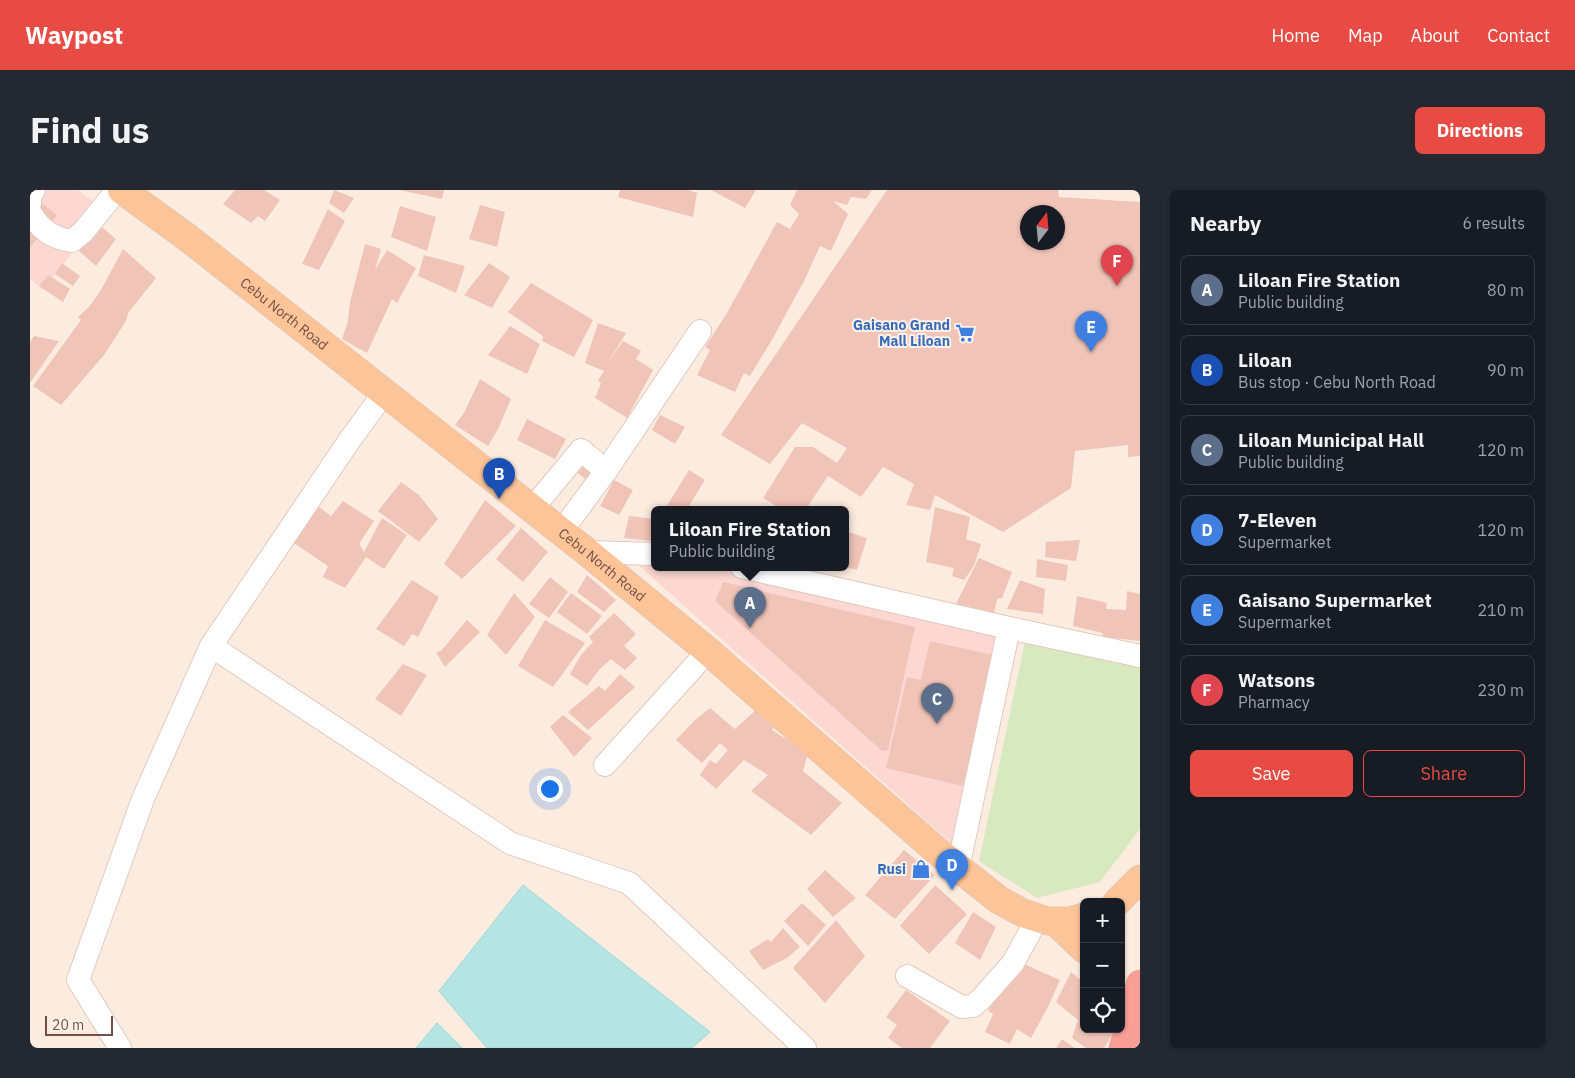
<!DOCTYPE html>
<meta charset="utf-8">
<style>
body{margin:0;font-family:"IBM Plex Sans",sans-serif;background:#242831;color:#f1f3f6}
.controls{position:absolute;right:15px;bottom:15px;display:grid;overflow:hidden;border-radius:8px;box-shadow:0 1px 4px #0004}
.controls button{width:45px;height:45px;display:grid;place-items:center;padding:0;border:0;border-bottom:1px solid #363941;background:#171b24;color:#f1f3f6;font:25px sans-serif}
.compass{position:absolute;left:990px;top:15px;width:45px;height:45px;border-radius:50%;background:#171b24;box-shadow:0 1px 4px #0004;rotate:16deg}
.scale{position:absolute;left:15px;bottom:12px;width:68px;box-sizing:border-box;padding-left:5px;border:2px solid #734f47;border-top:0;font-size:14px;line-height:18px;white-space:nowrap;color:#734f47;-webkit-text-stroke:4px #fff1e6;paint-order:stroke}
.you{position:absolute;left:519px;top:598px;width:18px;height:18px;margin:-12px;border:4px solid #fff;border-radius:50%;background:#1a73e8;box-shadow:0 0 0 8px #1a73e833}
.badge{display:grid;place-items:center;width:32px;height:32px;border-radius:50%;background:#e74b44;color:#fff;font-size:16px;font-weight:700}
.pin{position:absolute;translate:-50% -41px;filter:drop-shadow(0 1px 2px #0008)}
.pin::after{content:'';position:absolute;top:26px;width:18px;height:15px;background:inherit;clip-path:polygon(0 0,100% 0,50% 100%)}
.popup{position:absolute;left:621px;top:316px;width:198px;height:65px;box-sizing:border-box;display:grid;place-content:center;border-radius:8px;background:#171b24;filter:drop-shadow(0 1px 4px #0005);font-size:16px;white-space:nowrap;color:#9ea1a6}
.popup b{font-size:19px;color:#f1f3f6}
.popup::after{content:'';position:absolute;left:50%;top:100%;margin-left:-10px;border:10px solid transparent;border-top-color:#171b24}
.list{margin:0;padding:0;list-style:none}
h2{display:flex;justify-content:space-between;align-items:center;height:65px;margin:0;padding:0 20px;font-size:21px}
h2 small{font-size:16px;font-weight:400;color:#9ea1a6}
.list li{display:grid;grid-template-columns:32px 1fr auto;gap:15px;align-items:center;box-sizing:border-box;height:70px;margin:0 10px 10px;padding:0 10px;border:1px solid #363941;border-radius:8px}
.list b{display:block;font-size:19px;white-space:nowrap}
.list p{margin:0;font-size:16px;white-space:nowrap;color:#9ea1a6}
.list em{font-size:16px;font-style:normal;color:#9ea1a6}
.actions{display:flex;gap:10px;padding:15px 20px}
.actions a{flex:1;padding:11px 0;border:1px solid #e74b44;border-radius:8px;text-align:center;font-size:18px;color:#e74b44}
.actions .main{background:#e74b44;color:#fff}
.icon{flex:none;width:28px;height:28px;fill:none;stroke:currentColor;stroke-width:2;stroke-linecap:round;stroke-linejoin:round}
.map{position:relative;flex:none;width:1110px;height:858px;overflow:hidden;border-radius:8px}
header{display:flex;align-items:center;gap:30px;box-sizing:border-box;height:70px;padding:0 25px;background:#e74b44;color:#fff}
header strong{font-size:24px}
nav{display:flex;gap:28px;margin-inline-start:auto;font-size:18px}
.intro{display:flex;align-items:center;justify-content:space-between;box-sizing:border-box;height:120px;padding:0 30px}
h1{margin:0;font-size:35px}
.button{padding:12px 22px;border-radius:8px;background:#e74b44;color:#fff;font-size:18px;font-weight:700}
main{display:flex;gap:30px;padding:0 30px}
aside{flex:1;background:#171b24;border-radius:8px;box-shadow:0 1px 4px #0004}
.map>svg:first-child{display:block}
.commercial{fill:#fdd8d3}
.green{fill:#d8e9bf}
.water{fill:#b5e5e3;stroke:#9bd7d5}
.building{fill:#f1c4b8;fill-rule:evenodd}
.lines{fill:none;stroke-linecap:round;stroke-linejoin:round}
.minor-casing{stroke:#e2c9bf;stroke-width:24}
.major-casing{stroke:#d5cac8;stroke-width:29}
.highway-casing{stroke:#d5cac8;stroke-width:29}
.minor{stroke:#fff;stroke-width:22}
.major{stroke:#fcc497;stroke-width:28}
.highway{stroke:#f79e96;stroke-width:28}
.labels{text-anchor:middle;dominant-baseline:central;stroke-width:4;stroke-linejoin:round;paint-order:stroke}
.street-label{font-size:14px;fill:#734f47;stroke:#fff1e6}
.shop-label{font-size:14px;font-weight:bold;fill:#366cbe;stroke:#fff1e6;text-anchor:end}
</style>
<header>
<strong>Waypost</strong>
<nav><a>Home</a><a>Map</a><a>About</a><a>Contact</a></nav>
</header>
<div class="intro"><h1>Find us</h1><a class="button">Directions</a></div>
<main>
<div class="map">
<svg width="1110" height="858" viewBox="0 0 1110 858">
<rect width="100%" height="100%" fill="#fcece0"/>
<g class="commercial">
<polygon points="0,0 48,0 75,21 13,100 0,89"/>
<polygon points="607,374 625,374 625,377 680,377 985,448 940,670"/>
</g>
<polygon class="green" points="995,451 1110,474 1110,639 1070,692 1007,708 949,671"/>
<g class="water">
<polygon points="493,695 680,842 662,858 457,858 409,801"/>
<polygon points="407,833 432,858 386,858"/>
</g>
<g class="building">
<polygon points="205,0 234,0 250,10 235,31 228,26 221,33 193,14"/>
<polygon points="304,0 324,8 314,23 299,13"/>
<polygon points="369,0 414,0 412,9"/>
<polygon points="590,0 658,0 667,3 663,27 588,7"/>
<polygon points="681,0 726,0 715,18"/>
<polygon points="767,0 842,0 836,9 821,7 817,15 803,11 818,24 801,61 790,56 775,89 743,148 720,186 714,183 705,202 667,185 680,160 675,157 697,123 747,32 760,39 769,24 760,15"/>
<path d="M857,0H1028L1029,7L1110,12V266L1098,267V255L1045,261L1041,298L973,342L905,305L900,320L876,315L884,294L853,277L831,307L798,286L776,319H751L733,308L765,257H783L807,273L817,258L772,233L740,274L691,245ZM998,22H1028V52H998Z"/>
<polygon points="9,11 27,25 0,58 0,22"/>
<polygon points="450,15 475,22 467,57 439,49"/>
<polygon points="370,16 406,27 397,61 361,47"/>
<polygon points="298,19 315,31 289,80 272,74"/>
<polygon points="68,34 86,49 66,76 47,59"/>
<polygon points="335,54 351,59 345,80 357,60 386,78 367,113 362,109 337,163 312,149 318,131 320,112"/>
<polygon points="93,59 126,88 98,123 96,131 74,165 31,215 3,196 51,130 48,127 59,117 71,100"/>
<polygon points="394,65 435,76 426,103 388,86"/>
<polygon points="32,73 50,86 43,96 25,84"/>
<polygon points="459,73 480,87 462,118 434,105"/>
<polygon points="18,85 40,99 33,112 9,96"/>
<polygon points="501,93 563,130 544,167 512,151 513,146 478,122"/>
<polygon points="568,133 596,143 578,173 593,151 611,161 606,169 623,180 597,228 565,208 571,193 568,190 574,181 555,173"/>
<polygon points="480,136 510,154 497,184 458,165"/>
<polygon points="4,146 29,151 0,193 0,152"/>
<polygon points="450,189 481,209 468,239 458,256 425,235 434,223"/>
<polygon points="630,225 655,237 645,254 622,240"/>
<polygon points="497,229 536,249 525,269 487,250"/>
<polygon points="553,267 570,280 560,293 543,279"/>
<polygon points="659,280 675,290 657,319 635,319"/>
<polygon points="584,290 603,300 589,325 570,316"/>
<polygon points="371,292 389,305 408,329 389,352 348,321"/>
<polygon points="455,310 486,336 432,389 414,374"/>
<polygon points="313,311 344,331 329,354 334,362 352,328 377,345 354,379 336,367 315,398 293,387 298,376 258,349 289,317 301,326"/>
<polygon points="905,317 940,327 936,349 951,354 944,376 934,390 922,386 924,378 896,372"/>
<polygon points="599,326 625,329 623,351 594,348"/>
<polygon points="491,338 518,362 493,392 466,369"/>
<polygon points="815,341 837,348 827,380 815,377"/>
<polygon points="1050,350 1046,371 1015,367 1016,352"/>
<polygon points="949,368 982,382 972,408 967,409 963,428 925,416"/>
<polygon points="1007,369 1038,375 1036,391 1006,387"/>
<polygon points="557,385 586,410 574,422 547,402"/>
<polygon points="520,387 538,402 519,428 499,414"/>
<polygon points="382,390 409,407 388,447 382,444 374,456 346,439"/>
<polygon points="990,390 1015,399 1013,424 977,419"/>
<polygon points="693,392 885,437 858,560 852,561 685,411"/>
<polygon points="1097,401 1110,404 1110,451 1073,447 1073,443 1043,436 1047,406 1077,413 1076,419 1096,420"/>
<polygon points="484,403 505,427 476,465 457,445"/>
<polygon points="541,403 572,426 557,444 527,422"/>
<polygon points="584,423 606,444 594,456 607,468 595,480 581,469 569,480 557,496 540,484 551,465 563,452 559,447"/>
<polygon points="437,430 450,442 415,477 406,462 411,461"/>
<polygon points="515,430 555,453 523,497 488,476"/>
<polygon points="900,451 963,465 933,596 856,578 877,487 891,490"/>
<polygon points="373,474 397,485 371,526 345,509"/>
<polygon points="590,484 605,497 558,540 538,522 569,496 575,501"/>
<polygon points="680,518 705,539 728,518 749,531 742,540 778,563 773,581 812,613 781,645 721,601 738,585 714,570 686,599 670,585 680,570 686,574 698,560 690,553 672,573 646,550 664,531"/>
<polygon points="533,525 562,548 544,567 520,537"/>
<polygon points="874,660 905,685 865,729 835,705"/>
<polygon points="795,680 826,708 803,727 777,699"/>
<polygon points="905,695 937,724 899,764 870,736"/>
<polygon points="772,713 796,735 778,756 754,731"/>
<polygon points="943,722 966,737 950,770 925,753"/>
<polygon points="806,730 835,766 795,813 763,778"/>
<polygon points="753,738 770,757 757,768 733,780 719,761 738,749 741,752"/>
<polygon points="985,770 1030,790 1018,817 1001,848 987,839 980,854 955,842 963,824 958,821"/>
<polygon points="1041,782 1054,793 1054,839 1086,839 1074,858 1056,858 1042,848 1048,830 1026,812"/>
<polygon points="876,800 920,831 900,858 872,858 858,848 867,835 856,827"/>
<polygon points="1032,849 1045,858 1026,858"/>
</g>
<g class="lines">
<g class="minor-casing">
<g id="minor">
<polyline points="0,13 0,5 4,0"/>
<path d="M0,22C10,39 21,48 42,51L53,42L87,0"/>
<polyline points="502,319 551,260 576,281"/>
<polyline points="531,342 576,281 670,141"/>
<polyline points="557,362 625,364"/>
<polyline points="712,377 979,438 1110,466"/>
<polyline points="181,456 480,653 599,693 775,858"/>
<polyline points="575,575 678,461"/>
<polyline points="928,678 979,438"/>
<polyline points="877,786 932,817 943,816 952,808 983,773 1007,729"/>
<polyline points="90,858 48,790 113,609 181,456 319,251 354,203"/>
</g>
</g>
<g class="major-casing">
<g id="major">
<path id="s1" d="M92,0L158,48L557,362L678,461L907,661L969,710L993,723L1017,731H1040L1054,727"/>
<polyline points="1087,712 1110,689"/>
<polyline points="1026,732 1054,759"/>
</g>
</g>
<g class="highway-casing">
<polyline id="highway" points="1093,858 1103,826 1110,794"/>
</g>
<use href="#minor" class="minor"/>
<use href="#major" class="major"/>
<use href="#highway" class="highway"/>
</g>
<defs>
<g id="supermarket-bare" transform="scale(1.5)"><path d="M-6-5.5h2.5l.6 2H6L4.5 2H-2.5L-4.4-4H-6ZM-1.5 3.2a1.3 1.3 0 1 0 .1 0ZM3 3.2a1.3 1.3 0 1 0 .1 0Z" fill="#3f7fe0" stroke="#fff1e6" stroke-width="2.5" paint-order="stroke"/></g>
<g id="shop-bare" transform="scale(1.5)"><path d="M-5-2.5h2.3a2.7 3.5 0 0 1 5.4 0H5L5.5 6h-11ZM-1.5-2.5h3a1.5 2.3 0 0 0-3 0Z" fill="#3f7fe0" stroke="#fff1e6" stroke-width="2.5" paint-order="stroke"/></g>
</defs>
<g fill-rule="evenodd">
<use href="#supermarket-bare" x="935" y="143"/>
<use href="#shop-bare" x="891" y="679"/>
</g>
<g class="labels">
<g class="street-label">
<text stroke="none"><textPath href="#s1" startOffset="204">Cebu North Road</textPath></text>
<text stroke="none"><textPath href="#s1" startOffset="609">Cebu North Road</textPath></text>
</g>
<g class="shop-label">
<text x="920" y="135">Gaisano Grand<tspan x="920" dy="16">Mall Liloan</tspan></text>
<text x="876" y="679">Rusi</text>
</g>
</g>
</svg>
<div class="controls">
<button>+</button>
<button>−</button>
<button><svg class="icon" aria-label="locate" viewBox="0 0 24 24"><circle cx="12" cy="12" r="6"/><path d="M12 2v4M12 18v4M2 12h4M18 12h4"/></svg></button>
</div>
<svg class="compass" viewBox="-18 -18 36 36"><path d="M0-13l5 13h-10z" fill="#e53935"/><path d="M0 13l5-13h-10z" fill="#9ea1a6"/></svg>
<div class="scale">20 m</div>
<div class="you"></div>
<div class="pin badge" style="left:720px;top:438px;background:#5c6f8a">A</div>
<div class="popup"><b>Liloan Fire Station</b>Public building</div>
<div class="pin badge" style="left:469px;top:309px;background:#1a4fb4">B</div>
<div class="pin badge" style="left:907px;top:534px;background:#5c6f8a">C</div>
<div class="pin badge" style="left:922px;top:700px;background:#3f7fe0">D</div>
<div class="pin badge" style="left:1061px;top:162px;background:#3f7fe0">E</div>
<div class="pin badge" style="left:1087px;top:96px;background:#e0444e">F</div>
</div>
<aside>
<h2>Nearby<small>6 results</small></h2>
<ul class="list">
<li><span class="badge" style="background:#5c6f8a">A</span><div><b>Liloan Fire Station</b><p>Public building</p></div><em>80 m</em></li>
<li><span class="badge" style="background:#1a4fb4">B</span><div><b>Liloan</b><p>Bus stop · Cebu North Road</p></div><em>90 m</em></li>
<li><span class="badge" style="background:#5c6f8a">C</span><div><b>Liloan Municipal Hall</b><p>Public building</p></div><em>120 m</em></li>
<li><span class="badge" style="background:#3f7fe0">D</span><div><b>7-Eleven</b><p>Supermarket</p></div><em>120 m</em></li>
<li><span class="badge" style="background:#3f7fe0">E</span><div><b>Gaisano Supermarket</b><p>Supermarket</p></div><em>210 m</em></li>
<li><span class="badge" style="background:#e0444e">F</span><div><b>Watsons</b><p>Pharmacy</p></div><em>230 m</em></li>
</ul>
<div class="actions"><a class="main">Save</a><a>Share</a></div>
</aside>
</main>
